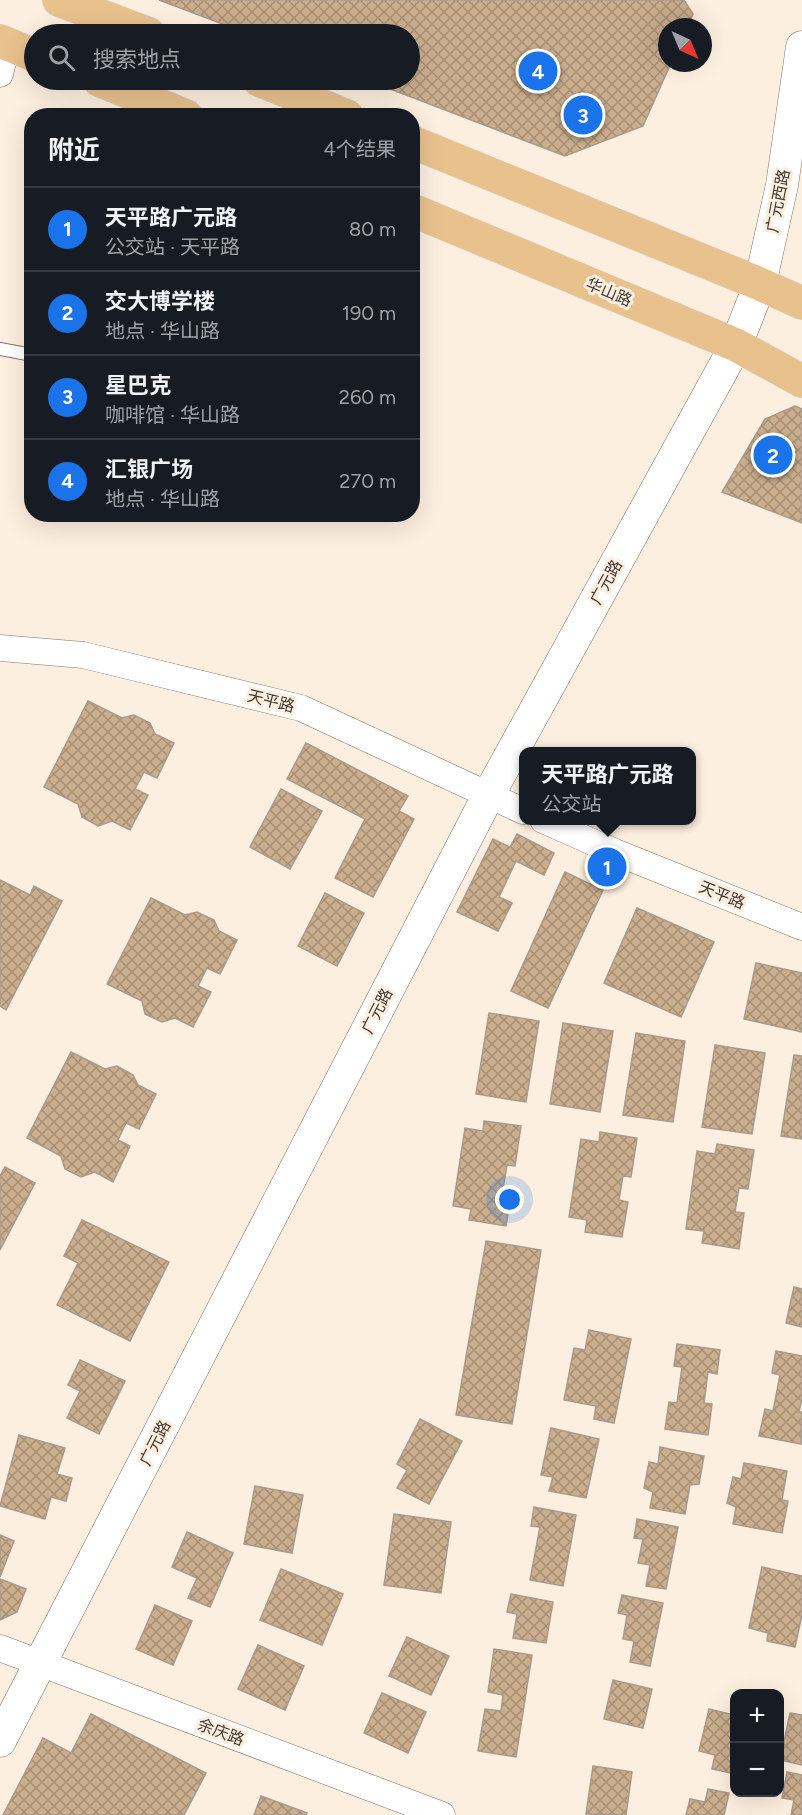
<!DOCTYPE html>
<html lang="zh">
<meta charset="utf-8">
<style>
body{margin:0;font-family:Figtree,"Noto Sans SC",sans-serif;background:#20242c;color:#f1f3f6}
.controls{position:absolute;right:18px;bottom:18px;display:grid;overflow:hidden;border-radius:12px;box-shadow:0 6px 24px #0002}
.controls button{width:54px;height:54px;display:grid;place-items:center;padding:0;border:0;border-bottom:2px solid #363941;background:#171b24;color:#f1f3f6;font:30px sans-serif}
.compass{position:absolute;left:658px;top:18px;width:54px;height:54px;border-radius:50%;background:#171b24;box-shadow:0 6px 24px #0002;rotate:136deg}
.you{position:absolute;left:510px;top:1200px;width:21px;height:21px;margin:-15px;border:4px solid #fff;border-radius:50%;background:#1a73e8;box-shadow:0 0 0 9px #1a73e833}
.badge{display:grid;place-items:center;width:39px;height:39px;border-radius:50%;background:#1a73e8;color:#fff;font-size:20px;font-weight:700}
.pin{position:absolute;translate:-50% -50%;border:3px solid #fff;box-shadow:0 2px 6px #0006}
.popup{position:absolute;left:519px;top:747px;width:177px;height:78px;box-sizing:border-box;display:grid;place-content:center;border-radius:12px;background:#171b24;filter:drop-shadow(0 2px 4px #0005);font-size:20px;white-space:nowrap;color:#9ea1a6}
.popup b{font-size:22px;color:#f1f3f6}
.popup::after{content:'';position:absolute;left:50%;top:100%;margin-left:-12px;border:12px solid transparent;border-top-color:#171b24}
.list{margin:0;padding:0;list-style:none}
h2{display:flex;justify-content:space-between;align-items:center;height:78px;margin:0;padding:0 24px;font-size:26px}
h2 small{font-size:20px;font-weight:400;color:#9ea1a6}
.list li{display:grid;grid-template-columns:39px 1fr auto;gap:18px;align-items:center;box-sizing:border-box;height:84px;padding:0 24px;border-top:2px solid #363941}
.list b{display:block;font-size:22px;white-space:nowrap}
.list p{margin:0;font-size:20px;white-space:nowrap;color:#9ea1a6}
.list em{font-size:20px;font-style:normal;color:#9ea1a6}
.icon{flex:none;width:33px;height:33px;fill:none;stroke:currentColor;stroke-width:2;stroke-linecap:round;stroke-linejoin:round}
.map{position:relative;flex:none;width:802px;height:1815px;overflow:hidden}
.search{position:absolute;background:#171b24;box-shadow:0 6px 24px #0002;left:24px;top:24px;width:396px;height:66px;display:flex;align-items:center;gap:15px;box-sizing:border-box;padding:0 21px;border-radius:33px;color:#9ea1a6;font-size:22px}
.panel{position:absolute;background:#171b24;box-shadow:0 6px 24px #0002;left:24px;top:108px;width:396px;height:414px;border-radius:24px}
.map>svg:first-child{display:block}
.building{fill:url(#building-cross-hatch);stroke:#a89b8d;stroke-width:1.5}
.lines{fill:none;stroke-linecap:round;stroke-linejoin:round}
.service-casing{stroke:#827568;stroke-width:14}
.minor-casing{stroke:#827568;stroke-width:27}
.tertiary-casing{stroke:#827568;stroke-width:33}
.primary-casing{stroke:#d8d7d6;stroke-width:34}
.service{stroke:#fff;stroke-width:12}
.minor{stroke:#fff;stroke-width:26}
.tertiary{stroke:#fff;stroke-width:32}
.primary{stroke:#e8c18d;stroke-width:33}
.labels{text-anchor:middle;dominant-baseline:central;stroke-width:6;stroke-linejoin:round;paint-order:stroke}
.street-label{font-size:16px;fill:#3e3933;stroke:#fdefdf}
</style>
<div class="map">
<svg width="802" height="1815" viewBox="0 0 802 1815">
<defs>
<pattern id="building-cross-hatch" width="8" height="8" patternUnits="userSpaceOnUse" patternTransform="scale(1.5)"><rect width="8" height="8" fill="#cbae8d"/><path d="M0 0l8 8M0 8l8-8" fill="none" stroke="#a68f74"/></pattern>
</defs>
<rect width="100%" height="100%" fill="#fdefdf"/>
<g class="building">
<polygon points="159,0 684,0 693,14 687,27 667,27 667,63 671,63 643,126 565,156 367,80 410,80 410,34 249,34"/>
<polygon points="795,406 802,409 802,523 722,492 765,419"/>
<polygon points="88,701 122,718 134,715 150,723 155,734 174,743 157,778 144,772 135,789 148,795 130,830 112,821 98,826 82,817 78,804 44,787"/>
<polygon points="306,743 408,796 399,811 414,819 373,897 335,878 365,819 287,779"/>
<polygon points="281,789 322,811 290,869 250,847"/>
<polygon points="517,834 554,853 544,875 516,861 499,897 512,903 498,931 457,912 493,839 510,847"/>
<polygon points="565,872 603,890 548,1008 511,991"/>
<polygon points="0,880 30,895 34,886 62,901 6,1010 0,1006"/>
<polygon points="325,893 364,913 337,966 298,946"/>
<polygon points="151,898 185,915 197,912 214,920 219,931 237,940 220,974 207,968 198,986 211,992 193,1027 175,1018 162,1022 145,1014 142,1001 107,984"/>
<polygon points="637,908 714,942 681,1017 604,983"/>
<polygon points="756,963 802,973 802,1032 744,1019"/>
<polygon points="489,1013 539,1021 526,1102 476,1094"/>
<polygon points="563,1023 613,1031 600,1112 550,1104"/>
<polygon points="636,1033 685,1041 673,1122 623,1115"/>
<polygon points="715,1045 765,1053 752,1134 702,1127"/>
<polygon points="71,1052 105,1069 117,1066 133,1075 138,1085 156,1094 139,1129 126,1123 118,1140 130,1146 113,1182 95,1172 81,1177 65,1169 61,1156 27,1138"/>
<polygon points="794,1055 802,1056 802,1139 781,1136"/>
<polygon points="484,1121 521,1126 515,1166 507,1165 503,1189 512,1190 506,1226 469,1220 471,1209 453,1206 465,1128 483,1131"/>
<polygon points="600,1132 637,1138 631,1177 623,1176 619,1200 628,1202 622,1237 585,1232 587,1220 569,1217 581,1139 599,1142"/>
<polygon points="717,1144 754,1150 748,1189 739,1188 735,1212 744,1213 739,1249 702,1243 704,1231 686,1229 697,1151 715,1154"/>
<polygon points="5,1167 35,1183 0,1250 0,1176"/>
<polygon points="82,1220 169,1262 130,1341 57,1305 78,1263 64,1256"/>
<polygon points="486,1241 541,1250 512,1424 456,1415"/>
<polygon points="794,1287 802,1289 802,1327 786,1323"/>
<polygon points="589,1330 631,1339 614,1423 594,1419 596,1406 564,1400 574,1348 585,1350"/>
<polygon points="677,1344 720,1350 717,1374 708,1372 704,1403 712,1404 708,1435 665,1429 669,1402 677,1403 682,1367 674,1366"/>
<polygon points="776,1351 802,1356 802,1399 799,1412 802,1412 801,1444 759,1436 765,1409 773,1411 780,1375 772,1373"/>
<polygon points="80,1360 125,1381 99,1434 67,1418 80,1391 68,1385"/>
<polygon points="420,1419 462,1441 429,1504 397,1488 407,1470 397,1464"/>
<polygon points="551,1428 599,1439 586,1498 549,1491 553,1477 541,1475"/>
<polygon points="19,1435 65,1448 57,1474 72,1478 66,1501 51,1497 45,1519 0,1506"/>
<polygon points="660,1447 704,1456 699,1484 690,1485 685,1514 650,1508 653,1492 644,1488 649,1462 658,1464"/>
<polygon points="744,1463 787,1471 782,1500 788,1501 782,1533 733,1524 736,1507 727,1503 733,1477 741,1479"/>
<polygon points="255,1486 303,1495 292,1553 244,1544"/>
<polygon points="534,1507 576,1515 563,1586 530,1580 540,1527 531,1526"/>
<polygon points="394,1514 451,1522 441,1593 384,1585"/>
<polygon points="637,1519 678,1527 666,1589 646,1586 650,1565 638,1563 643,1539 634,1538"/>
<polygon points="187,1532 233,1553 210,1607 188,1598 197,1578 172,1567"/>
<polygon points="0,1535 14,1541 0,1577"/>
<polygon points="762,1567 802,1576 802,1615 795,1647 767,1641 768,1633 749,1628"/>
<polygon points="281,1569 343,1594 322,1645 260,1620"/>
<polygon points="0,1579 26,1589 17,1612 0,1620"/>
<polygon points="511,1594 553,1602 546,1643 513,1638 517,1614 507,1612"/>
<polygon points="622,1595 663,1603 650,1666 630,1662 634,1641 623,1639 627,1615 618,1613"/>
<polygon points="155,1605 192,1621 173,1665 136,1649"/>
<polygon points="407,1637 449,1656 431,1695 389,1676"/>
<polygon points="258,1645 304,1666 285,1710 238,1689"/>
<polygon points="494,1649 532,1655 516,1757 478,1751 485,1709 501,1711 503,1695 488,1692"/>
<polygon points="613,1680 652,1689 643,1728 604,1719"/>
<polygon points="382,1693 426,1712 408,1753 364,1733"/>
<polygon points="709,1709 734,1715 734,1756 731,1773 712,1769 715,1755 699,1751"/>
<polygon points="790,1713 802,1715 802,1765 780,1760"/>
<polygon points="91,1714 206,1773 184,1815 3,1815 43,1738 71,1753"/>
<polygon points="593,1766 632,1772 626,1815 586,1814"/>
<polygon points="787,1772 802,1775 802,1815 791,1815 794,1800 782,1798"/>
<polygon points="708,1789 729,1793 724,1815 686,1815 690,1799 705,1802"/>
<polygon points="261,1796 307,1813 306,1815 254,1815"/>
</g>
<g class="lines">
<g class="service-casing">
<polyline id="service" points="0,349 32,355"/>
</g>
<g class="minor-casing">
<g id="minor">
<polyline points="0,74 7,45"/>
<polyline points="0,648 83,655 301,708 523,811"/>
<polyline points="543,820 615,852 802,927"/>
<polyline points="0,1648 442,1815"/>
</g>
</g>
<g class="tertiary-casing">
<polyline id="tertiary" points="0,1741 488,796 736,345 760,284 782,185 802,47"/>
</g>
<g class="primary-casing">
<g id="primary">
<polyline points="59,0 149,34"/>
<polyline points="0,41 34,55"/>
<polyline points="99,80 186,116"/>
<polyline points="259,80 347,116"/>
<polyline points="412,142 760,284 802,303"/>
<polyline points="412,210 736,345 802,381"/>
</g>
</g>
<use href="#service" class="service"/>
<use href="#minor" class="minor"/>
<use href="#tertiary" class="tertiary"/>
<use href="#primary" class="primary"/>
</g>
<g class="labels">
<g class="street-label">
<text transform="translate(778 201) rotate(-79)">广元西路</text>
<text transform="translate(609 292) rotate(23)">华山路</text>
<text transform="translate(606 582) rotate(-61)">广元路</text>
<text transform="translate(271 701) rotate(14)">天平路</text>
<text transform="translate(722 895) rotate(22)">天平路</text>
<text transform="translate(377 1011) rotate(-63)">广元路</text>
<text transform="translate(155 1443) rotate(-63)">广元路</text>
<text transform="translate(221 1732) rotate(21)">余庆路</text>
</g>
</g>
</svg>
<div class="controls">
<button>+</button>
<button>−</button>
</div>
<svg class="compass" viewBox="-18 -18 36 36"><path d="M0-13l5 13h-10z" fill="#e53935"/><path d="M0 13l5-13h-10z" fill="#9ea1a6"/></svg>
<div class="you"></div>
<div class="pin badge" style="left:607px;top:867px">1</div>
<div class="popup"><b>天平路广元路</b>公交站</div>
<div class="pin badge" style="left:773px;top:455px">2</div>
<div class="pin badge" style="left:583px;top:115px">3</div>
<div class="pin badge" style="left:538px;top:71px">4</div>
<div class="search"><svg class="icon" aria-label="search" viewBox="0 0 24 24"><circle cx="10" cy="10" r="6"/><path d="M15 15l6 6"/></svg>搜索地点</div>
<section class="panel">
<h2>附近<small>4个结果</small></h2>
<ul class="list">
<li><span class="badge">1</span><div><b>天平路广元路</b><p>公交站 · 天平路</p></div><em>80 m</em></li>
<li><span class="badge">2</span><div><b>交大博学楼</b><p>地点 · 华山路</p></div><em>190 m</em></li>
<li><span class="badge">3</span><div><b>星巴克</b><p>咖啡馆 · 华山路</p></div><em>260 m</em></li>
<li><span class="badge">4</span><div><b>汇银广场</b><p>地点 · 华山路</p></div><em>270 m</em></li>
</ul>
</section>
</div>
